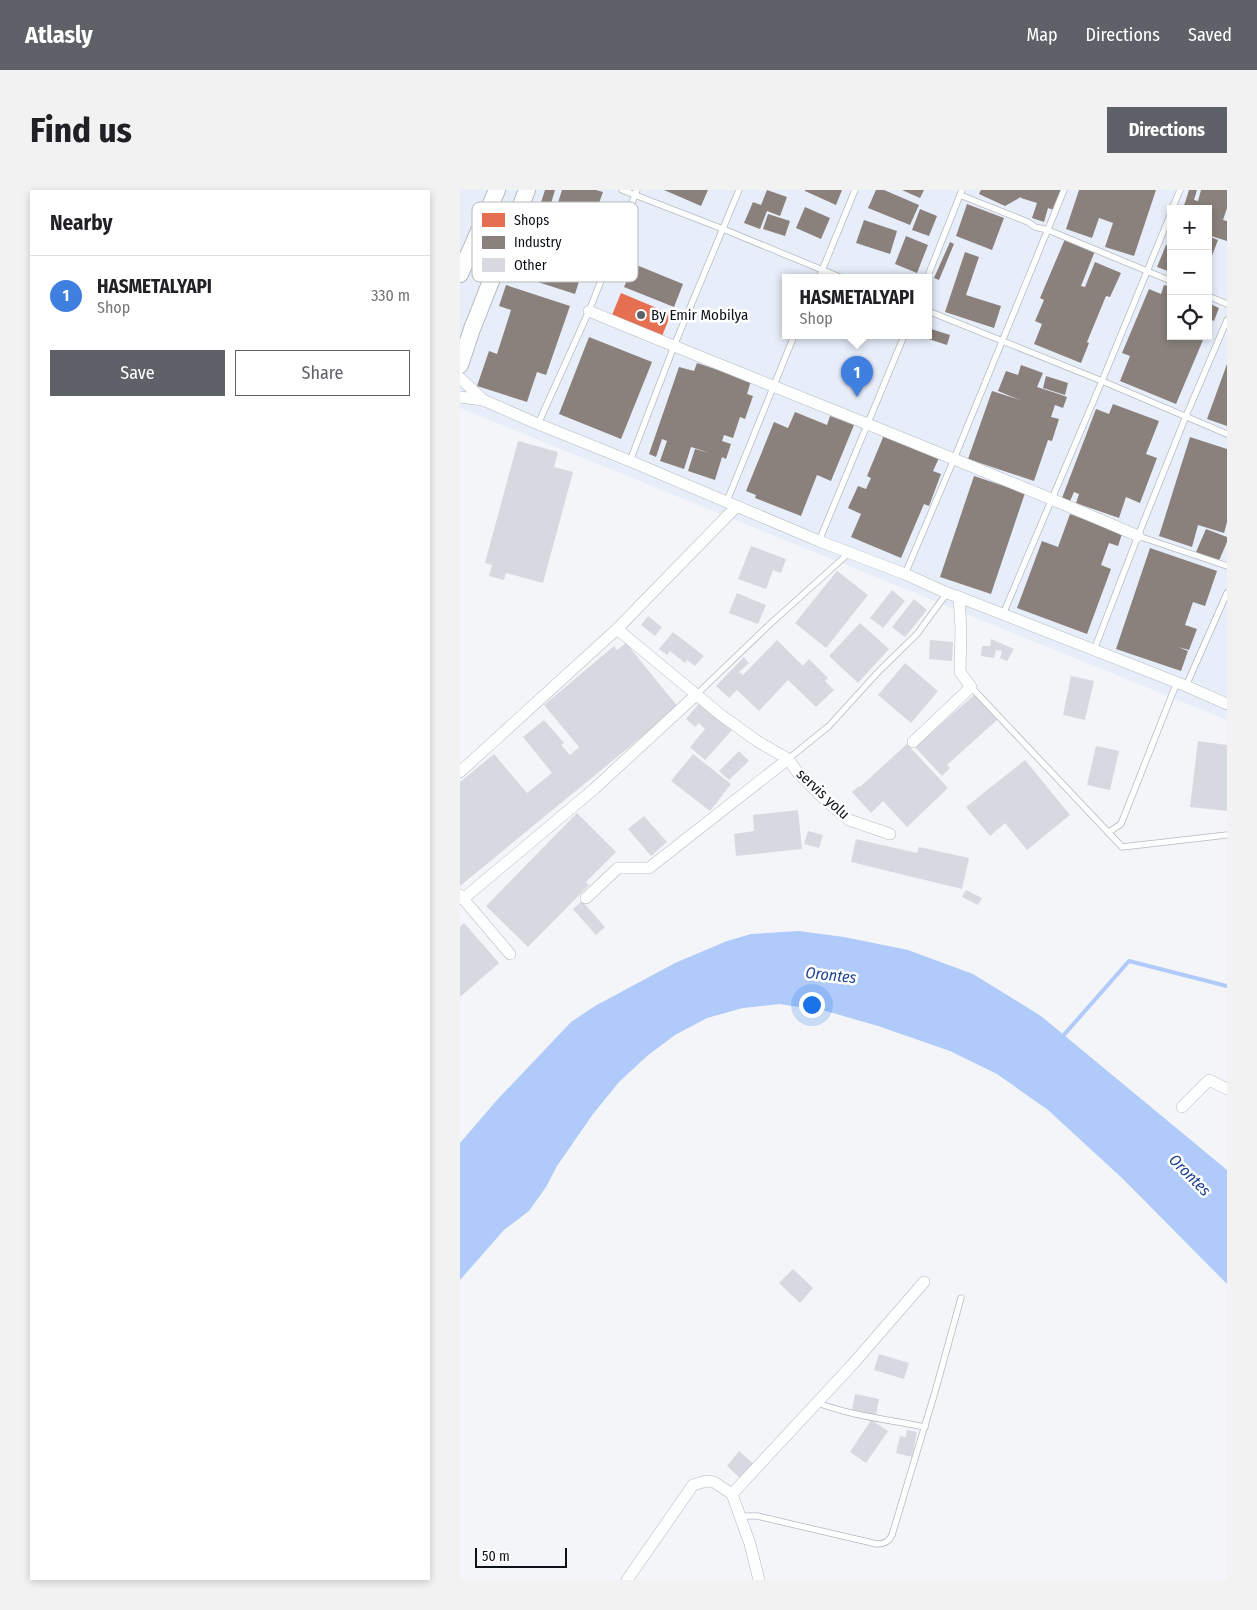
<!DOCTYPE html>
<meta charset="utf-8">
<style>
body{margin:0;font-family:"Fira Sans Condensed",sans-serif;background:#f2f2f2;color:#202124}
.controls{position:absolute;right:15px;top:15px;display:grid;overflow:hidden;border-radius:0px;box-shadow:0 2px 8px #0003}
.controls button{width:45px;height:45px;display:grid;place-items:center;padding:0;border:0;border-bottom:1px solid #e0e0e0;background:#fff;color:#202124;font:25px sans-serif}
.scale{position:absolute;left:15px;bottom:12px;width:92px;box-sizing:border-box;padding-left:5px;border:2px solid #0d121a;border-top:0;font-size:14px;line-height:18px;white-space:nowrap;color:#0d121a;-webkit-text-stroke:4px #fff;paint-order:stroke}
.you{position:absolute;left:351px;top:814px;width:18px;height:18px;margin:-12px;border:4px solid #fff;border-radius:50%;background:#1a73e8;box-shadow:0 0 0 8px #1a73e833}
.badge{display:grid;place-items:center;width:32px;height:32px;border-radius:50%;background:#5e6168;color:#fff;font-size:16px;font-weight:700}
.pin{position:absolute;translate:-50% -41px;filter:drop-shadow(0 1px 2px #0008)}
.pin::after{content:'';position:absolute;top:26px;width:18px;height:15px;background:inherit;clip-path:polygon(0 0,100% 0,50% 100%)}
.popup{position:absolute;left:322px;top:84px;width:150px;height:65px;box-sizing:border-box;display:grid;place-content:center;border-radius:0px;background:#fff;filter:drop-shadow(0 1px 4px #0005);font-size:16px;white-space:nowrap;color:#757577}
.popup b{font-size:19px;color:#202124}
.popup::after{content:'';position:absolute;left:50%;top:100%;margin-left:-10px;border:10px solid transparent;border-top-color:#fff}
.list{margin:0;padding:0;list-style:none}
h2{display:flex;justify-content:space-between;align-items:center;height:65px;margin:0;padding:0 20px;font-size:21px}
h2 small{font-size:16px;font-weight:400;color:#757577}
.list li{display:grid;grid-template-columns:32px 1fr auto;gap:15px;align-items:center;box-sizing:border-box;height:80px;padding:0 20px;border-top:1px solid #e0e0e0}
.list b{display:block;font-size:19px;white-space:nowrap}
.list p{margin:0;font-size:16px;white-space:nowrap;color:#757577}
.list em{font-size:16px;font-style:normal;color:#757577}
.actions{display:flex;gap:10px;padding:15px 20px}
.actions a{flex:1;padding:11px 0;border:1px solid #5e6168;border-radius:0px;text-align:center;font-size:18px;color:#5e6168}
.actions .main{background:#5e6168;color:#fff}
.icon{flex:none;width:28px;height:28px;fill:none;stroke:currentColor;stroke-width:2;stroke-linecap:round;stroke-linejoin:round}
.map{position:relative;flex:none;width:767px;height:1390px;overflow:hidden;border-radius:0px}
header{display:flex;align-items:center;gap:30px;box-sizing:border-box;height:70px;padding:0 25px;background:#5e6168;color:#fff}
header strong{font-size:24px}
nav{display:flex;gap:28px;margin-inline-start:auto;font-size:18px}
.intro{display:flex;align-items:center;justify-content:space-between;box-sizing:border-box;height:120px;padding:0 30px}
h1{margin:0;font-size:35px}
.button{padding:12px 22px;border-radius:0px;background:#5e6168;color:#fff;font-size:18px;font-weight:700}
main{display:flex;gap:30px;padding:0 30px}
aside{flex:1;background:#fff;border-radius:0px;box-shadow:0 2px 8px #0003}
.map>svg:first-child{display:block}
.built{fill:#e7eefa;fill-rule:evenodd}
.water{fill:#b0cbfa}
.shops{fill:#e76f51}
.industry{fill:#8a817c}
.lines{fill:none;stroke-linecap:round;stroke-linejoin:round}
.stream{stroke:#b0cbfa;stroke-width:4}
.building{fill:#d6dae0}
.lane-casing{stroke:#b6babf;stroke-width:7}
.street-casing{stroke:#b6babf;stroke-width:12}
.secondary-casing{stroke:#b6babf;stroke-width:18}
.lane{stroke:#fdfefe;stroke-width:5.5}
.street{stroke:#fdfefe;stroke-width:11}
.secondary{stroke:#fdfefe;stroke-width:16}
.poi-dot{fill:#5e6168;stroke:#fff;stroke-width:2}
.labels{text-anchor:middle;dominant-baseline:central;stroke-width:5;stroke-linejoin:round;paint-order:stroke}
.poi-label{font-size:15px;fill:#0d121a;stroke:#fff;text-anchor:start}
.street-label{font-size:15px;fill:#0d121a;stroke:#fff}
.water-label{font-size:16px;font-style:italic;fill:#1d4490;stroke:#fff}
.key{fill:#fff;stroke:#b6b8ba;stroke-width:1}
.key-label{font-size:14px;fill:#0d121a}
</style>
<header>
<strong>Atlasly</strong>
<nav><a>Map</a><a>Directions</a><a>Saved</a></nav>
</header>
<div class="intro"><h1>Find us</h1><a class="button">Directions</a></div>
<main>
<aside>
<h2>Nearby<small></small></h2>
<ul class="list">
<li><span class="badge" style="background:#3f7fe0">1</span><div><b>HASMETALYAPI</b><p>Shop</p></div><em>330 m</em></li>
</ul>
<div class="actions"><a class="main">Save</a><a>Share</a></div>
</aside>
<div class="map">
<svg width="767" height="1390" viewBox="0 0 767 1390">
<rect width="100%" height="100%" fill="#f3f5f8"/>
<path class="built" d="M0,0H767V530L0,218ZM711,19H748V146H711ZM326,88H468V146H326Z"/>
<polygon class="water" points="339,741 384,747 448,760 513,784 581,826 767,980 767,1094 663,989 588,920 537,884 490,861 418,836 366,821 319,814 283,818 247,828 215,845 187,866 159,892 133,924 97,976 86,997 69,1021 44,1040 0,1090 0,953 37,910 111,832 135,816 215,773 267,751 291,744"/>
<polygon class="shops" points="161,103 211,124 202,146 152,125"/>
<g class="industry">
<polygon points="85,0 95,0 90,17 96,19 102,0 136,0 143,2 139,13 144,14 115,104 53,84 69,36 73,37"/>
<polygon points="204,0 248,0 241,16"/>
<polygon points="307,0 327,7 320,26 307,21 300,39 284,33 293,12 301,15"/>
<polygon points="345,0 382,0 376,15 345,1"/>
<polygon points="416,0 424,0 459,15 450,35 408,18"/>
<polygon points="442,0 464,0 460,8"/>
<polygon points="521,0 601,0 594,20 588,18 584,32 572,28 577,13 561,8 561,7 545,16 519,4"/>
<polygon points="619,0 696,0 674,66 645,57 653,33 639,28 632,48 606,39"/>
<polygon points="729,0 737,0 734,10 738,11 741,0 767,0 767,18 763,30 767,31 767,51 748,45 748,19 723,19"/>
<polygon points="507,14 544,28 532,60 496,46"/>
<polygon points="345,17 370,28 361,49 336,38"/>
<polygon points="460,19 477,26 469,46 452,40"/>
<polygon points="308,24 330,31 325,46 303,39"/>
<polygon points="404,30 437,41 430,64 396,53"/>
<polygon points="446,46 468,55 457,83 435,74"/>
<polygon points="748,46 758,50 748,76"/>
<polygon points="605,49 635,61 621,96 625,97 635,72 661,83 650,107 646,106 627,152 629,153 621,173 574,154 582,134 575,131 584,110 580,108"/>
<polygon points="490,52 494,54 479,90 474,88"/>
<polygon points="706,55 711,57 711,82 697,77"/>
<polygon points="505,62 519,67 506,105 541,116 534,138 485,122"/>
<polygon points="174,74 223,94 214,117 164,97"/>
<polygon points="46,95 110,116 86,185 77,182 67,212 17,196 29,161 37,164 51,120 39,116"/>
<polygon points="704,95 711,97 711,146 734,146 743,150 716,214 660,191 670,166 662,163 689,99 701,104"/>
<polygon points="748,113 759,118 754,131 748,128"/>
<polygon points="468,138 490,145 487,155 459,146 468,146"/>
<polygon points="129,147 192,172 161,249 99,224"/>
<polygon points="237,173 291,191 287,204 293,206 285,229 280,227 273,248 264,245 262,251 271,254 266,269 262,267 255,290 228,281 235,259 250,263 231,257 224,279 200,271 207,251 202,249 196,267 189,264 219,177 234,181"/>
<polygon points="767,174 767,236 747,229"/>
<polygon points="561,175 583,183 577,197 599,204 597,210 599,204 607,207 603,218 595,215 591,227 599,229 592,251 588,250 574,291 508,269 532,201 560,210 538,201 546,181 558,185"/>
<polygon points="586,186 608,193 605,205 583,198"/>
<polygon points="653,214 699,231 686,264 697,268 680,313 666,307 659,328 616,313 619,304 614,302 610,311 602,308 636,219 649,224"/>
<polygon points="335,222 367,235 370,226 394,235 371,291 357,285 341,326 295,308 296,305 286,301 314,232 328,238"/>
<polygon points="424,245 479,268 473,281 481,284 469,316 464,314 441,368 391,347 401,324 388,318 398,296 406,299 411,288 407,286"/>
<polygon points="730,247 767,259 767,332 764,343 738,335 732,357 699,346"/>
<polygon points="514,286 565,303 531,404 480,387"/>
<polygon points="610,324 662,344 658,356 649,353 641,375 651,379 627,444 557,418 582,351 598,357"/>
<polygon points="746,339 767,347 767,352 758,373 742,367 743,365 736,362"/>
<polygon points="690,358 757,381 745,416 733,412 725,435 737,439 729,460 718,457 728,461 721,481 656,459"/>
</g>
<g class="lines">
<polyline class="stream" points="602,847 669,771 767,796"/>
</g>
<g class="building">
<polygon points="58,251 98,262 94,277 113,282 83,393 46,383 44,390 29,386 32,375 25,373"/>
<polygon points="291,356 326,369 321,383 313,380 306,399 278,389"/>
<polygon points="377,381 408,405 366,458 335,433"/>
<polygon points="432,400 445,411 423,438 410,428"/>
<polygon points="277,403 306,415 298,434 269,423"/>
<polygon points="454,409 467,420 445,447 432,437"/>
<polygon points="188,426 202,437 195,446 181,435"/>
<polygon points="400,433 429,459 398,493 369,466"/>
<polygon points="213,442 244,466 235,476 227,470 225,473 210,461 207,465 199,459"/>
<polygon points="531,449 554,459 547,471 540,468 542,461 536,460 534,468 521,466 522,456 530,456"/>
<polygon points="317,450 343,476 349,469 368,488 365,491 374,500 356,517 328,490 299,521 277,500 269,508 256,496 284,467 289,473 279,482 283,485"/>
<polygon points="470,450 493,452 492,471 469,469"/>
<polygon points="166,453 218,517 0,696 0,592 34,564 67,603 92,583 63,547 84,530 104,553 101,555 110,565 119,557 84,515 154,456 157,460"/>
<polygon points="445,473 478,501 451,533 418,505"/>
<polygon points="611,486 634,491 625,530 603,525"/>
<polygon points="514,505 537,530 487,575 490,578 482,586 455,557"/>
<polygon points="241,511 273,539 245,570 230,557 245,539 239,533 235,537 226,529"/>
<polygon points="738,551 767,555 767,621 730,617"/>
<polygon points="447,554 488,598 447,637 423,611 411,623 392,602 399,596 400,597"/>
<polygon points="636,556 659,561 650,600 627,595"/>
<polygon points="279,561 289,571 269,590 259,581"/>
<polygon points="233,564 271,594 250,621 211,591"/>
<polygon points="565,570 610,625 567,660 545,633 530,646 506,617"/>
<polygon points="338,620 342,659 276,666 274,644 294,641 293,625"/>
<polygon points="117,623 156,662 126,692 129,695 68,757 26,716"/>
<polygon points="184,626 207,652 191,666 168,639"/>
<polygon points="348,641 363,645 359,658 344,654"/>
<polygon points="396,649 457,663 459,657 509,668 502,699 391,672"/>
<polygon points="506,700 522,708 518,715 502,707"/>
<polygon points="122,711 145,737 136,745 113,719"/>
<polygon points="4,733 39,773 0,807 0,737"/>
<polygon points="333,1079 353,1098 340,1113 319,1093"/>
<polygon points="419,1164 449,1173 444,1189 414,1180"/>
<polygon points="395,1204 419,1209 416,1225 392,1220"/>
<polygon points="411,1230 428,1241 406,1273 390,1262"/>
<polygon points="447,1240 457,1242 452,1267 436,1263 440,1246 446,1247"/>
<polygon points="279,1261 296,1276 283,1291 267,1276"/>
</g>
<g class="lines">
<g class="lane-casing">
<g id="lane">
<polyline points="162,0 263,39 382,88"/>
<polyline points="500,5 568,32 575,37 588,40 711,91"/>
<polyline points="712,19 720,0"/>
<polyline points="359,88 395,0"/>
<polyline points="467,88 502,0"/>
<polyline points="748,106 767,114"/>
<polyline points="468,121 642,191 767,244"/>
<polyline points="78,234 129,121 177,0"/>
<polyline points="170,271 214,156 279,0"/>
<polyline points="267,311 334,146"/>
<polyline points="678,346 726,226 767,130"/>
<polyline points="359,351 444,146"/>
<polyline points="445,384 494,269 604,0"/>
<polyline points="543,424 642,191 711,23"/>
<polyline points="634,460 678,346 767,376"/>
<polyline points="726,496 767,403"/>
<polyline points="511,497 662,657 767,645"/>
<polyline points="236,505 309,435 390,362"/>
<polyline points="328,569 369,536 419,481 457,444 487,403"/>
<polyline points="649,642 661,634 717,492"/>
<path d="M358,1213C392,1226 430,1230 465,1237"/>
<path d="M280,1326H297L417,1354C424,1354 429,1352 432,1345L475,1202L501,1108"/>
</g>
</g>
<g class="street-casing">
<g id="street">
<path d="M129,121C311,197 496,267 678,346"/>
<polyline points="0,188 23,210 78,234 170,271 359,351 445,384 487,403 499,407 726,496 767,514"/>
<polyline points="0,207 23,210"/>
<polyline points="157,439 261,525 297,551 328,569 338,583 364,609 389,630 430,644"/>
<polyline points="453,552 511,497 500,482 501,438 499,407"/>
<polyline points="0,582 157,439 277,316"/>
<polyline points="0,705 50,764"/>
<polyline points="126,708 158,678 189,678 328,569"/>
<polyline points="3,709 134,599 236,505"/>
<polyline points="722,917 749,890 767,899"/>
<polyline points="272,1304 392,1175 464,1092"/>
<polyline points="167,1390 233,1295 246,1291 254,1292 272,1304 290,1354 299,1390"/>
</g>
</g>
<g class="secondary-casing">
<g id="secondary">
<polyline points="0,84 37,0"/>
<polyline points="0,175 12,139 67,0"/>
</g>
</g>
<use href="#lane" class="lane"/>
<use href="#street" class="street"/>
<use href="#secondary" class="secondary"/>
</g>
<circle class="poi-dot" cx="181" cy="125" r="5"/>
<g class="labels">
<g class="poi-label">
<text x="191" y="125">By Emir Mobilya</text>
</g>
<g class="street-label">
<text transform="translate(363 604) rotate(43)">servis yolu</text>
</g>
<g class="water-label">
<text transform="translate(371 785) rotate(6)">Orontes</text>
<text transform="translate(730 985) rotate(45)">Orontes</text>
</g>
</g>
<rect x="12" y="12" width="166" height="80" rx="8" class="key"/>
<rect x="22" y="23" width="23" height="14" fill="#e76f51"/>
<rect x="22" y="46" width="23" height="13" fill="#8a817c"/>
<rect x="22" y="68" width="23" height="14" fill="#d6dae0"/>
<g class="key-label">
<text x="54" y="35">Shops</text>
<text x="54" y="57">Industry</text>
<text x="54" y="80">Other</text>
</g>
</svg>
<div class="controls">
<button>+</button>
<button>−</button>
<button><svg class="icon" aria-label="locate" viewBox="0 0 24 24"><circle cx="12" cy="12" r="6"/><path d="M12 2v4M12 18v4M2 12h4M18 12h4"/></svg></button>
</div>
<div class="scale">50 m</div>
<div class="you"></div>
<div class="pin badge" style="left:397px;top:207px;background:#3f7fe0">1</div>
<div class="popup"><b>HASMETALYAPI</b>Shop</div>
</div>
</main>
